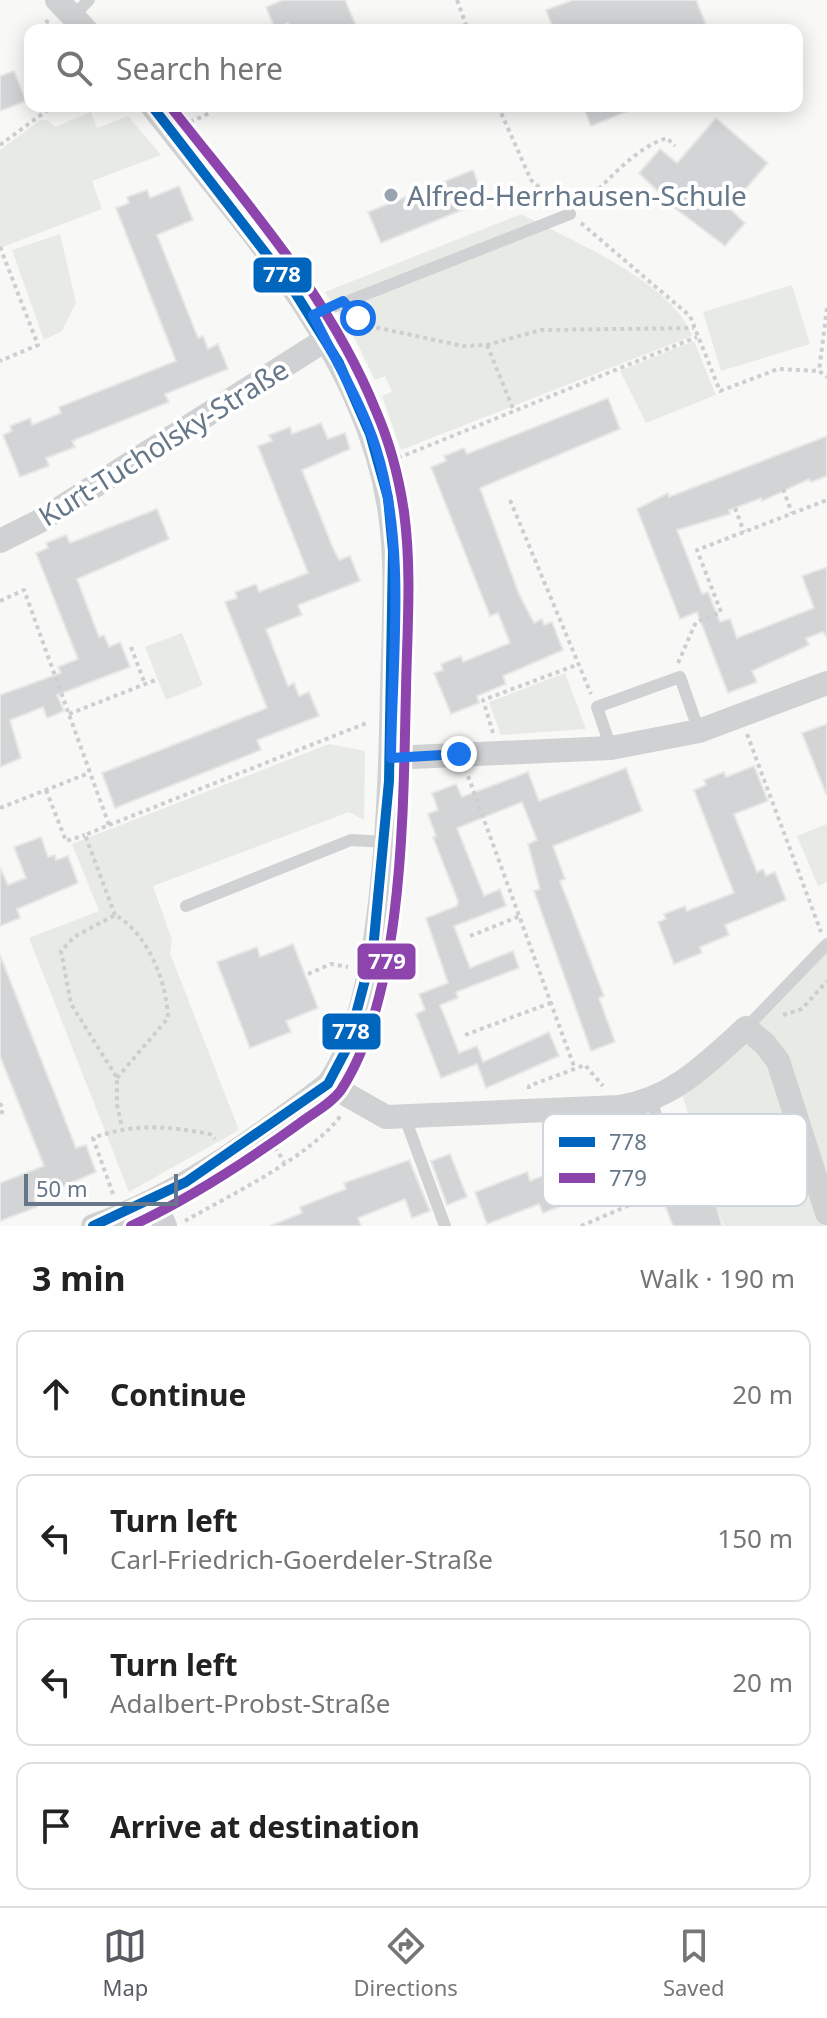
<!DOCTYPE html>
<meta charset="utf-8">
<style>
body{margin:0;font-family:"Noto Sans",sans-serif;background:#f2f2f2;color:#222}
.scale{position:absolute;left:24px;bottom:20px;width:154px;box-sizing:border-box;padding-left:8px;border:4px solid #667789;border-top:0;font-size:22px;line-height:28px;white-space:nowrap;color:#667789;-webkit-text-stroke:6px #fff;paint-order:stroke}
.stop{position:absolute;width:24px;height:24px;margin:-18px;border:6px solid #1a73e8;border-radius:50%;background:#fff}
.stop.end{background:#1a73e8;border-color:#fff;box-shadow:0 2px 8px #0008}
.list{margin:0;padding:0;list-style:none}
h2{display:flex;justify-content:space-between;align-items:center;height:104px;margin:0;padding:0 32px;font-size:34px}
h2 small{font-size:26px;font-weight:400;color:#767676}
.list li{display:grid;grid-template-columns:52px 1fr auto;gap:24px;align-items:center;box-sizing:border-box;height:128px;margin:0 16px 16px;padding:0 16px;border:2px solid #e0e0e0;border-radius:16px}
.list b{display:block;font-size:30px;white-space:nowrap}
.list p{margin:0;font-size:26px;white-space:nowrap;color:#767676}
.list em{font-size:26px;font-style:normal;color:#767676}
.icon{flex:none;width:44px;height:44px;fill:none;stroke:currentColor;stroke-width:2;stroke-linecap:round;stroke-linejoin:round}
.map{position:relative;flex:none;width:827px;height:1226px;overflow:hidden}
.search{position:absolute;background:#fff;box-shadow:0 4px 20px #0003;left:24px;right:24px;top:24px;height:88px;display:flex;align-items:center;gap:20px;box-sizing:border-box;padding:0 28px;border-radius:16px;color:#767676;font-size:30px}
.sheet{height:680px;background:#fff}
nav{display:flex;justify-content:space-around;align-items:center;box-sizing:border-box;height:112px;border-top:2px solid #e0e0e0;background:#fff;font-size:22px;color:#767676}
nav a{display:grid;justify-items:center;gap:4px}
nav .on{color:#585c62}
.map>svg:first-child{display:block}
.green{fill:#e8ebe5}
.building{fill:#d3d4d5;stroke:#e7e7e6;stroke-width:2}
.lines{fill:none;stroke-linecap:round;stroke-linejoin:round}
.path{stroke:#cdcecf;stroke-width:4;stroke-dasharray:4 4;stroke-linecap:butt}
.service{stroke:#d0d1d2;stroke-width:12}
.minor{stroke:#d0d1d2;stroke-width:24}
.bus-1-casing{stroke:#fff;stroke-width:16}
.bus-2-casing{stroke:#fff;stroke-width:16}
.bus-1{stroke:#0065bd;stroke-width:10}
.bus-2{stroke:#8e44ad;stroke-width:10}
.route{stroke:#1a73e8;stroke-width:10}
.poi-dot{fill:#99a4b0;stroke:#fff;stroke-width:3}
.labels{text-anchor:middle;dominant-baseline:central;stroke-width:8;stroke-linejoin:round;paint-order:stroke}
.poi-label{font-size:28px;fill:#667789;stroke:#fff;text-anchor:start}
.street-label{font-size:28px;fill:#667789;stroke:#fff}
.key{fill:#fff;stroke:#d1d6dc;stroke-width:2}
.key-label{font-size:22px;fill:#667789}
.line-badge{stroke:#fff;stroke-width:3}
.badge-label{font-size:22px;text-anchor:middle;font-weight:bold;fill:#fff}
</style>
<div class="map">
<svg width="827" height="1226" viewBox="0 0 827 1226">
<rect width="100%" height="100%" fill="#f8f8f7"/>
<g class="green">
<polygon points="91,112 97,128 128,116 161,155 92,181 102,209 0,248 0,150 40,120 47,120 55,127"/>
<path d="M521,214C570,240 673,282 692,336L401,450L382,396L392,392L385,376L375,380L356,341L325,292Z"/>
<polygon points="60,234 76,303 62,331 44,340 12,250"/>
<polygon points="792,285 810,344 721,371 703,312"/>
<polygon points="694,341 716,395 646,423 620,371"/>
<polygon points="182,633 203,685 166,700 145,647"/>
<polygon points="565,673 586,729 501,735 489,702"/>
<polygon points="329,744 365,751 364,820 349,812 153,886 172,940 170,953 239,1130 129,1192 29,938 99,911 72,844"/>
<polygon points="827,824 827,882 818,886 797,836"/>
<polygon points="827,947 827,1226 724,1226 681,1091"/>
</g>
<g class="building">
<polygon points="283,0 345,0 358,30 291,30 288,23 275,29 266,7"/>
<polygon points="573,0 696,0 708,30 554,30 546,10"/>
<polygon points="14,71 26,101 0,111 0,76"/>
<polygon points="583,106 638,106 638,107 591,126"/>
<polygon points="716,118 768,163 729,208 745,223 725,246 676,209 639,173 660,149 677,163"/>
<polygon points="473,170 482,194 469,199 472,206 381,243 368,212"/>
<polygon points="179,186 193,220 157,235 198,338 203,336 208,349 218,344 228,369 165,394 169,402 72,441 75,447 46,458 49,466 20,477 3,435 12,431 10,426 30,418 32,425 61,413 59,407 176,361 116,208 129,203 127,197 147,190 150,198"/>
<polygon points="608,398 620,429 480,488 519,594 534,623 542,619 544,625 552,622 563,650 503,676 506,684 477,696 479,703 451,714 434,673 443,670 441,664 461,656 463,662 510,643 498,613 490,616 431,467 446,461 444,456 464,448 467,454"/>
<polygon points="321,423 328,439 345,433 350,449 302,470 333,548 339,560 350,556 360,581 298,605 302,615 266,629 288,686 294,683 299,696 309,692 319,716 257,740 261,750 115,808 102,773 267,708 225,602 237,598 235,592 256,584 259,592 308,573 258,446 272,441 269,435 290,427 292,434"/>
<polygon points="827,436 827,476 811,482 809,479 762,501 761,498 729,510 730,514 677,530 702,594 708,592 720,622 730,619 737,638 814,608 802,576 827,567 827,638 823,632 806,638 809,645 752,671 757,682 728,693 697,612 680,619 637,509 668,493 669,497"/>
<polygon points="157,509 169,539 77,579 99,637 104,635 109,647 120,642 130,667 57,695 64,711 47,718 43,707 10,720 21,758 0,767 0,695 61,673 58,667 78,659 36,553 48,548 46,543 66,535 70,543"/>
<polygon points="827,724 827,794 826,794 802,733"/>
<polygon points="754,766 768,801 734,814 757,872 763,869 766,876 775,872 786,900 725,925 729,935 700,947 702,953 674,964 658,922 666,919 664,914 685,906 687,911 734,893 694,790 706,785 704,780 724,772 726,777"/>
<polygon points="626,768 642,811 553,846 565,879 560,881 604,996 599,998 615,1042 591,1051 534,891 540,889 528,844 537,840 522,802 457,828 484,896 500,889 506,906 454,926 470,968 513,951 519,968 456,992 458,998 440,1005 459,1053 477,1046 483,1062 549,1032 559,1056 486,1088 477,1064 441,1078 416,1014 425,1010 419,994 448,983 426,918 457,906 458,901 433,837 436,836 428,814 438,810 432,793 456,784 462,797 528,772 539,801"/>
<polygon points="41,837 48,857 55,855 56,860 68,856 78,883 17,909 20,918 0,926 0,868 8,885 26,878 14,847"/>
<polygon points="293,944 318,1008 286,1021 291,1032 250,1048 217,962 257,947 260,957"/>
<polygon points="0,955 76,1148 86,1145 96,1172 34,1199 37,1207 0,1221 0,1183 44,1166 0,1056"/>
<polygon points="693,1131 712,1188 722,1226 673,1226 663,1200 692,1188 674,1140 676,1136"/>
<polygon points="646,1146 648,1150 657,1147 663,1164 645,1171 649,1181 597,1201 594,1193 543,1213 539,1204 487,1224 475,1192 527,1172 530,1181 581,1161 585,1170"/>
<polygon points="450,1154 467,1197 447,1205 431,1161"/>
<polygon points="409,1160 430,1211 412,1218 405,1199 358,1218 361,1226 270,1226 302,1213 300,1207 346,1189 344,1183"/>
</g>
<g class="lines">
<g class="path">
<polyline points="457,0 468,30"/>
<polyline points="42,30 48,20"/>
<polyline points="498,106 531,180 556,202"/>
<polyline points="190,122 210,113"/>
<polyline points="0,145 53,106"/>
<path d="M582,206C606,183 634,148 667,138L675,146"/>
<polyline points="581,223 690,316 720,391 778,369 819,371"/>
<polyline points="0,247 38,345 0,361"/>
<polyline points="827,308 819,371 827,377"/>
<polyline points="356,315 374,327 463,346 487,345 541,330 694,328"/>
<polyline points="487,345 514,411"/>
<polyline points="398,458 697,337"/>
<polyline points="783,489 792,513"/>
<polyline points="510,500 591,694"/>
<polyline points="735,508 744,532"/>
<polyline points="0,601 24,590 109,825 85,835 115,915"/>
<polyline points="131,647 145,684"/>
<polyline points="678,663 696,622 721,612 697,550 827,500"/>
<polyline points="69,714 158,679"/>
<polyline points="493,733 483,700 579,664"/>
<polyline points="747,734 821,932"/>
<polyline points="468,776 575,1069"/>
<polyline points="46,790 66,841 85,835"/>
<polyline points="0,808 89,773"/>
<polyline points="109,825 369,722"/>
<polyline points="470,936 520,916"/>
<polyline points="308,974 331,964 348,967"/>
<polyline points="783,1015 802,1009 827,981"/>
<polyline points="465,1035 553,1002"/>
<path d="M117,1078L168,1018C167,983 148,933 115,915L74,937L61,951L71,1004L117,1078V1105L122,1127"/>
<polyline points="529,1089 529,1086 585,1065 603,1086"/>
<polyline points="0,1103 3,1110 0,1116"/>
<polyline points="275,1147 284,1162"/>
<path d="M113,1194L93,1138C134,1123 167,1126 210,1134L215,1139"/>
<path d="M185,1221C230,1195 312,1156 342,1114"/>
<polyline points="581,1226 667,1189"/>
</g>
<g class="service">
<polyline points="73,16 89,0"/>
<polyline points="313,315 570,214"/>
<polyline points="611,748 597,707 680,677 699,731"/>
<polyline points="186,906 351,840 385,842"/>
<polyline points="746,1028 827,944"/>
<polyline points="651,1100 679,1184"/>
<polyline points="405,1118 445,1226"/>
</g>
<g class="minor">
<polyline points="57,0 86,30"/>
<polyline points="0,541 38,522 325,340"/>
<polyline points="391,758 611,748 699,731 827,683"/>
<path d="M328,1084L386,1117L619,1107C673,1099 707,1063 746,1028L765,1044L778,1061L827,1213"/>
<polyline points="154,1201 165,1226"/>
<path d="M93,1226C179,1196 256,1139 328,1084C386,1004 390,789 392,688C393,637 397,583 392,531C388,487 376,444 358,403C311,293 225,201 152,106"/>
</g>
<g class="bus-1-casing">
<polyline id="bus-1" points="93,1226 186,1182 328,1084 347,1048 373,950 389,781 393,551 388,498 370,434 339,363 291,286 152,106"/>
</g>
<g class="bus-2-casing">
<path id="bus-2" d="M131,1226C191,1198 246,1162 300,1123C313,1113 332,1103 341,1090C405,992 403,805 406,690C407,631 412,571 404,512C399,478 390,443 376,411C330,296 245,202 170,106"/>
</g>
<use href="#bus-1" class="bus-1"/>
<use href="#bus-2" class="bus-2"/>
</g>
<g class="lines">
<path class="route" d="M358,318L343,301L313,315C334,359 361,401 376,448C407,546 392,657 391,758L459,754"/>
</g>
<circle class="poi-dot" cx="391" cy="195" r="8"/>
<g class="labels">
<g class="poi-label">
<text x="407" y="195">Alfred-Herrhausen-Schule</text>
</g>
<g class="street-label">
<text transform="translate(163 442) rotate(-32)">Kurt-Tucholsky-Straße</text>
</g>
</g>
<rect x="543" y="1114" width="264" height="92" rx="12" class="key"/>
<rect x="559" y="1137" width="36" height="10" fill="#0065bd"/>
<rect x="559" y="1173" width="36" height="10" fill="#8e44ad"/>
<g class="key-label">
<text x="609" y="1150">778</text>
<text x="609" y="1186">779</text>
</g>
<g class="line-badge">
<rect x="252" y="256" width="61" height="38" rx="8" fill="#0065bd"/>
<rect x="356" y="942" width="61" height="39" rx="8" fill="#8e44ad"/>
<rect x="321" y="1012" width="61" height="39" rx="8" fill="#0065bd"/>
</g>
<g class="badge-label">
<text x="282" y="282">778</text>
<text x="387" y="969">779</text>
<text x="351" y="1039">778</text>
</g>
</svg>
<div class="scale">50 m</div>
<div class="stop" style="left:358px;top:318px"></div>
<div class="stop end" style="left:459px;top:754px"></div>
<div class="search"><svg class="icon" aria-label="search" viewBox="0 0 24 24"><circle cx="10" cy="10" r="6"/><path d="M15 15l6 6"/></svg>Search here</div>
</div>
<section class="sheet">
<h2>3 min<small>Walk · 190 m</small></h2>
<ul class="list">
<li><svg class="icon" aria-label="ahead" viewBox="0 0 24 24"><path d="M12 20V5M6 11l6-6 6 6"/></svg><div><b>Continue</b></div><em>20 m</em></li>
<li><svg class="icon" aria-label="left" viewBox="0 0 24 24"><path d="M17 20v-9H6M10 6l-5 5 5 5"/></svg><div><b>Turn left</b><p>Carl-Friedrich-Goerdeler-Straße</p></div><em>150 m</em></li>
<li><svg class="icon" aria-label="left" viewBox="0 0 24 24"><path d="M17 20v-9H6M10 6l-5 5 5 5"/></svg><div><b>Turn left</b><p>Adalbert-Probst-Straße</p></div><em>20 m</em></li>
<li><svg class="icon" aria-label="arrive" viewBox="0 0 24 24"><path d="M6 21V4h12l-3 4 3 4H6"/></svg><div><b>Arrive at destination</b></div></li>
</ul>
</section>
<nav>
<a class="on"><svg class="icon" aria-label="map" viewBox="0 0 24 24"><path d="M3 6l6-2 6 2 6-2v14l-6 2-6-2-6 2zM9 4v14M15 6v14"/></svg>Map</a>
<a><svg class="icon" aria-label="directions" viewBox="0 0 24 24"><path d="M12 3l9 9-9 9-9-9zM9 14v-3h6M13 9l2 2-2 2"/></svg>Directions</a>
<a><svg class="icon" aria-label="saved" viewBox="0 0 24 24"><path d="M7 4h10v16l-5-4-5 4z"/></svg>Saved</a>
</nav>
